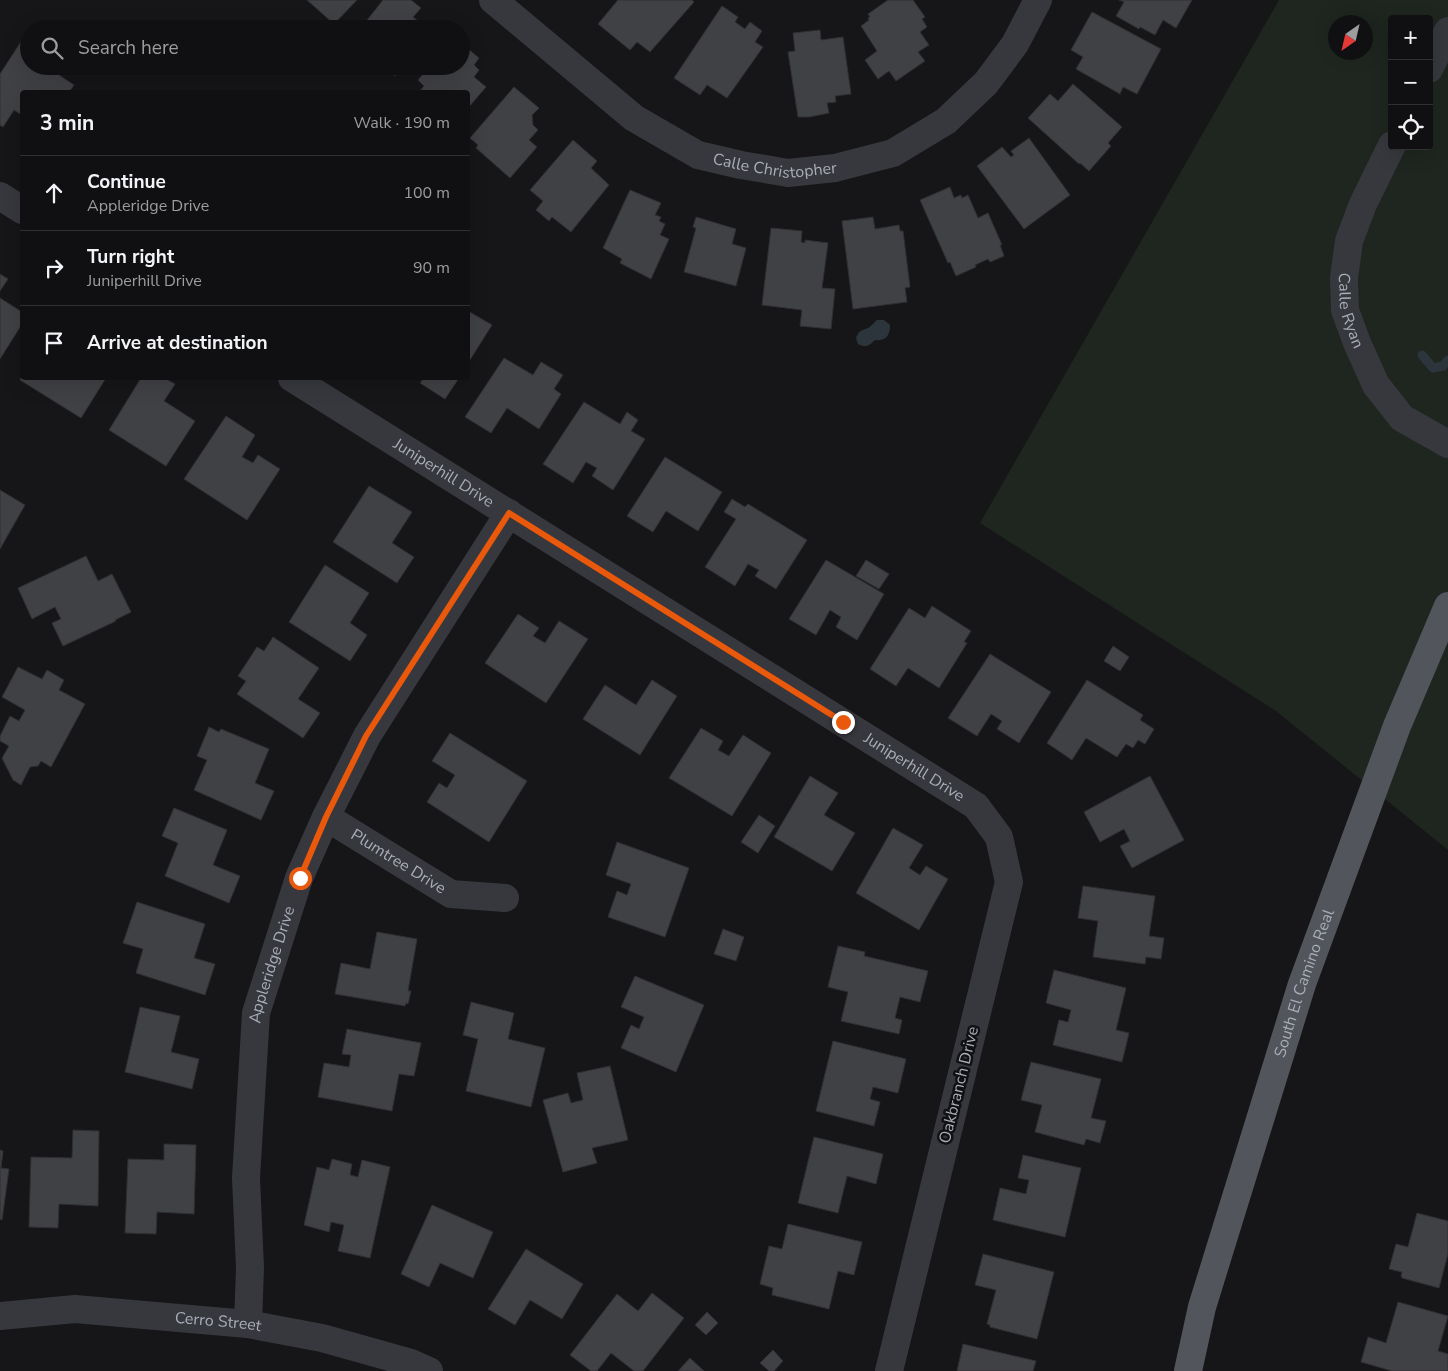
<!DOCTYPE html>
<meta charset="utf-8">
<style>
body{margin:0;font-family:"Nunito Sans",sans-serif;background:#1e1e20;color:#f1f3f6}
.controls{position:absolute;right:15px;top:15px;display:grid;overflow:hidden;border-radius:5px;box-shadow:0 5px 20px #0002}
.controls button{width:45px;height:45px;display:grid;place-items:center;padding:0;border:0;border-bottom:1px solid #303032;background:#101012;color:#f1f3f6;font:25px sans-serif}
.compass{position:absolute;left:1328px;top:15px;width:45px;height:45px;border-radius:50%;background:#101012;box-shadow:0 5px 20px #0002;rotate:214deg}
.stop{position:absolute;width:15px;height:15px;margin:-11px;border:4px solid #ea580c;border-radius:50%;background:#fff}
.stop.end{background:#ea580c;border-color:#fff;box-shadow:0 1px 5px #0008}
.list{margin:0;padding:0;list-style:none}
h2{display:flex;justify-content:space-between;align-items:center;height:65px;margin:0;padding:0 20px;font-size:21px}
h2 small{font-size:16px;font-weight:400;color:#9c9d9f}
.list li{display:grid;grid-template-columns:32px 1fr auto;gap:15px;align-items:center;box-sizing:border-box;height:75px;padding:0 20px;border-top:1px solid #303032}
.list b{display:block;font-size:19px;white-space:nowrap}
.list p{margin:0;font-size:16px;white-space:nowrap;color:#9c9d9f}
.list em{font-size:16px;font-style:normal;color:#9c9d9f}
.icon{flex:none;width:28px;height:28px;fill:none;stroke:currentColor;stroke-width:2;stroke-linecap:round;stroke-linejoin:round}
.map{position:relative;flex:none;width:1448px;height:1371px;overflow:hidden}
.search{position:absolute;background:#101012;box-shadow:0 5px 20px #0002;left:20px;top:20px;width:450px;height:55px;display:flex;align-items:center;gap:12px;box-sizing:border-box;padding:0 18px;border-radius:28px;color:#9c9d9f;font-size:19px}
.panel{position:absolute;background:#101012;box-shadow:0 5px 20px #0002;left:20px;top:90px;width:450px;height:290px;border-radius:5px}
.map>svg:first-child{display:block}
.green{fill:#1e261f;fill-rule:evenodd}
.water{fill:#2c353c}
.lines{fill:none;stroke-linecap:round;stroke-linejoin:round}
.stream{stroke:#2c353c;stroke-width:9}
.building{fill:#404145;stroke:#303034}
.minor{stroke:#37383d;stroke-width:28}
.major{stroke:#53555c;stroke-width:28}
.route{stroke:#ea580c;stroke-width:6}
.labels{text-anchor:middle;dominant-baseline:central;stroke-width:5;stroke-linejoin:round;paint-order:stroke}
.street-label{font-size:16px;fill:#a8adb8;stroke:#111113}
</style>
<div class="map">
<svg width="1448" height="1371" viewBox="0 0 1448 1371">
<rect width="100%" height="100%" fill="#161618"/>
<path class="green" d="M1279,0H1448V850L1276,711L980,523ZM1392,19H1429V146H1392ZM1336,22H1366V52H1336Z"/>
<path class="water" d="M877,320H884L890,325C890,336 886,341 875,340C869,346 866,348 858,344L856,338C859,330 861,331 868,328C871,327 874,322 877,320Z"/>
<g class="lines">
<polyline class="stream" points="1422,355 1433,368 1443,366 1448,360"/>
</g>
<g class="building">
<polygon points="307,0 357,0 334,24"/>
<polygon points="383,0 411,0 421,8 413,17 418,21 415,24 421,29 360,29"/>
<polygon points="618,0 692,0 694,2 650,52 637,42 630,50 598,24"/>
<polygon points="888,0 913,0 925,17 922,19 927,27 920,32 929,45 918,52 925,61 896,81 889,71 878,79 865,60 877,51 861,26 869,20 868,18 870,17 868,14"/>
<polygon points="1119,0 1192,0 1176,28 1163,20 1155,35 1140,27 1139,29 1116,16 1124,2"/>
<polygon points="722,6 738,17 735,22 745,29 750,22 762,31 755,42 763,47 727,98 707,85 700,95 674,78"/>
<polygon points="1092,12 1161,49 1137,94 1123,87 1120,94 1076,69 1083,57 1071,50"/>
<polygon points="820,30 821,40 843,37 851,94 835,96 836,102 827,103 829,113 809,117 798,117 788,52 795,51 793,33"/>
<polygon points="24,37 29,40 29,66 64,66 59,75 74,85 69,92 22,92 22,115 14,110 3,127 0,125 0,74"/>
<polygon points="461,43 479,58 474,65 479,70 474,77 486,87 468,108 468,92 419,92 424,86 418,80 430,66 461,66"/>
<polygon points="383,66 403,66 395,76"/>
<polygon points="1073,84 1122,127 1108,143 1111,146 1089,171 1080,163 1079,164 1028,118 1050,94 1058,101"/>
<polygon points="514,87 539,108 532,115 533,125 538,130 529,140 537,147 510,178 476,148 478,145 470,138"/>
<polygon points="1029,138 1070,195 1024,229 977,166 1002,147 1011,157 1014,155 1011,151"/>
<polygon points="573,140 597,161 591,168 609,185 571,232 552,217 549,221 536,210 543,201 530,190"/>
<polygon points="950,187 954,198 961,195 962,198 968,195 978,218 988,213 1002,245 1000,245 1004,256 990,262 988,259 975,265 976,267 956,276 950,262 948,263 920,200"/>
<polygon points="630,190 661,203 655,215 661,217 659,221 665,224 660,235 669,239 651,279 620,263 622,259 603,248"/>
<polygon points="696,217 736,229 732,244 746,248 736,286 684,272 696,228 693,227"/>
<polygon points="873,217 875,229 899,225 900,231 903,231 910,287 905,288 907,302 853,309 842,221"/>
<polygon points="771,228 802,231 801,242 805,243 805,240 828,243 822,288 835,289 831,329 800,326 802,310 762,305"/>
<polygon points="0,274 8,279 0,291"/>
<polygon points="0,298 22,312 22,324 0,359"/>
<polygon points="468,311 492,325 468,363"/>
<polygon points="504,358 533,375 541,362 563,375 554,389 561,394 539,429 507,408 491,433 465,417"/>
<polygon points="22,376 22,378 106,378 81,418 20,380"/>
<polygon points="141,378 164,378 175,384 164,401 195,421 166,466 109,430"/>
<polygon points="424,378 459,378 445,399 420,383"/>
<polygon points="584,402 620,424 627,412 638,420 631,431 645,439 613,490 592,476 597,468 586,462 573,483 543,464"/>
<polygon points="226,416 255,435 242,457 253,463 258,455 280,469 247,520 184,479"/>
<polygon points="665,457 722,492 698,531 666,511 653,532 627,516"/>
<polygon points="369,486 412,512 392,543 414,557 397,583 333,542"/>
<polygon points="0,490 25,505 0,549"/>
<polygon points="732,499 745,507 748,504 807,540 776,589 755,576 759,570 748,564 735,586 705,567 736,519 724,512"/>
<polygon points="86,556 98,581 112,574 131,612 115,620 116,621 63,646 52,623 61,619 55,607 32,619 18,588"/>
<polygon points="826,560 884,594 857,640 836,627 841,617 830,610 816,635 789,619"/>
<polygon points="866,560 889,574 879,589 856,576"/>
<polygon points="325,565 369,593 350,623 367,635 350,661 289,622"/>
<polygon points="932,606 971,631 964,642 967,643 939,688 908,668 896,686 870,669 909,608 925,618"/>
<polygon points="518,614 539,628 533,636 545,643 559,621 588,639 546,703 485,663"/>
<polygon points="273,637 319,668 298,699 320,713 303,738 237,694 246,681 238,676 257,647 264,651"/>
<polygon points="1113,646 1129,657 1120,671 1104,661"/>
<polygon points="990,654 1051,692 1019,743 997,729 1002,721 991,714 977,736 948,718"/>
<polygon points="18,667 42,679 47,670 64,680 59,690 85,704 51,767 41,761 38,766 30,767 21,785 13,780 2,758 9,746 0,741 0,736 10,716 19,721 25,710 2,697"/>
<polygon points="652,680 677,696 640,755 583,719 605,685 636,705"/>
<polygon points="1087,680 1143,715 1140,720 1154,729 1145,744 1138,740 1133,748 1126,744 1117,757 1086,738 1072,760 1047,743"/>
<polygon points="209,727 219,732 221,729 269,749 255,783 274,791 261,820 194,790 207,760 197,756"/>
<polygon points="701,728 723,741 718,750 729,756 743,735 771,753 732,816 669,778"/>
<polygon points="450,733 527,781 489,842 427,802 439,783 447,788 455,775 432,761"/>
<polygon points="810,776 838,793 824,815 855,833 832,871 774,837"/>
<polygon points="1150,776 1184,840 1132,868 1120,846 1130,841 1124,829 1100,842 1084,812"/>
<polygon points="174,808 227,830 213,865 240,876 229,903 165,876 178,843 162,836"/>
<polygon points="759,815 775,826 758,853 741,842"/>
<polygon points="893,828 923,845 909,868 920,875 926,866 948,879 919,930 856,893"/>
<polygon points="617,842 689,868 665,937 608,917 617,891 627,895 631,884 606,875"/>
<polygon points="1083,886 1155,896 1149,936 1164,938 1161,959 1146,957 1145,964 1093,957 1098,921 1078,918"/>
<polygon points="137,902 205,924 194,958 215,964 205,995 136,973 143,949 123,943"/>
<polygon points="723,929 744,937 736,961 714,954"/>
<polygon points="377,932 417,939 408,991 411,991 408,1004 406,1003 405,1006 335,994 341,963 370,969"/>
<polygon points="838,946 865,952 864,956 928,971 920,1002 900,997 895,1018 902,1020 899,1034 841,1021 848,992 828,987"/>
<polygon points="1054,970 1126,988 1116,1030 1129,1033 1122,1062 1053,1045 1059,1020 1068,1022 1071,1010 1046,1003"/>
<polygon points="635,976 704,1005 676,1072 621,1048 631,1025 639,1029 644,1017 621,1007"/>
<polygon points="471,1002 514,1013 508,1039 545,1048 531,1107 466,1091 478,1039 463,1035"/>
<polygon points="140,1007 180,1016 171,1052 199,1059 192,1089 125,1072"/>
<polygon points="347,1029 421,1043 414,1076 399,1074 392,1111 318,1097 324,1063 349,1067 351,1055 342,1054"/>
<polygon points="833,1041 906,1059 898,1093 873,1087 870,1099 880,1102 874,1126 816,1111"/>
<polygon points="1031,1062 1101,1079 1091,1118 1106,1121 1100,1143 1086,1139 1084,1145 1035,1132 1042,1105 1021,1100"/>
<polygon points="610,1066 628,1140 592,1148 597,1163 563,1172 543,1100 568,1093 571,1103 583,1100 577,1073"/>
<polygon points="73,1130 99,1131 98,1206 59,1204 58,1228 29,1227 31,1157 72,1158"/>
<polygon points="814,1137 883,1154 876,1184 847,1176 838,1213 798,1203"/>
<polygon points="164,1144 196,1145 194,1214 157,1212 156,1234 125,1233 128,1159 164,1160"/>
<polygon points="0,1150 3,1151 1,1168 9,1169 2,1220 0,1219"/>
<polygon points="1023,1155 1081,1168 1065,1237 993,1220 1000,1188 1026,1194 1029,1180 1018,1178"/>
<polygon points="332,1159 352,1164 350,1175 358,1177 362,1160 390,1167 370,1258 338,1251 344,1225 331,1222 329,1232 304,1225 317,1167 329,1170"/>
<polygon points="432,1205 493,1232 473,1278 440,1263 429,1287 401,1274"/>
<polygon points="1417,1213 1448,1221 1448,1254 1439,1288 1402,1278 1401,1276 1402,1272 1389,1269 1396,1244 1408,1247"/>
<polygon points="788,1224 862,1242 854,1275 838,1271 829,1309 772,1295 773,1288 760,1284 769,1246 782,1249"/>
<polygon points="526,1249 583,1284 562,1319 530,1300 515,1325 488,1309"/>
<polygon points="983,1254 1054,1272 1037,1339 990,1327 990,1325 987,1324 996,1290 975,1285"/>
<polygon points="652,1293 684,1318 643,1371 634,1371 611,1353 597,1371 591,1371 570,1355 617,1294 638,1311"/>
<polygon points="1398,1302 1448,1316 1438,1351 1448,1354 1448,1371 1392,1371 1361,1362 1368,1337 1386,1343"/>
<polygon points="707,1312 718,1323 706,1335 695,1325"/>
<polygon points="963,1344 1036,1361 1033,1371 957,1371"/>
<polygon points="773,1350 783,1361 774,1371 769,1371 760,1363"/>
<polygon points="690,1358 704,1371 678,1371"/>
</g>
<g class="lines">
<g class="minor">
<path id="s1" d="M493,0L634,118L698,155L741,165L788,173L835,168L893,153L946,121L986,83L1015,44L1038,0"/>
<polyline points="1429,69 1448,31"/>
<path id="s2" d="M1392,145L1363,204L1349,241L1344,278L1345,310L1357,343L1376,385L1402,418L1448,444"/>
<polyline points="0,196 22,210"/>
<path id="s3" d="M292,378L976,806L999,837L1009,882L889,1371"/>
<path id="s4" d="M326,817L451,894L505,898"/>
<path id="s5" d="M0,1316L75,1309L248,1324L322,1338L411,1363L429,1371"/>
<path id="s6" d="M248,1324L250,1268L246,1178L256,1013L299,878L326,817L367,736L509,513"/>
</g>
<path class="major" id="s7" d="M1188,1371L1202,1307L1302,984L1397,726L1448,606"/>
</g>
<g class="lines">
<polyline class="route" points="300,878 326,817 366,736 509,513 843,722"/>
</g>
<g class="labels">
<g class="street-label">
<text stroke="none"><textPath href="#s1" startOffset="336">Calle Christopher</textPath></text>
<text stroke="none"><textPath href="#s2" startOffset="176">Calle Ryan</textPath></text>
<text stroke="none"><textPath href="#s3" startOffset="179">Juniperhill Drive</textPath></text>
<text stroke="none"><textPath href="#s3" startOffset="734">Juniperhill Drive</textPath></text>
<text stroke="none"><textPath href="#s4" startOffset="85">Plumtree Drive</textPath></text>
<text stroke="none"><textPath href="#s6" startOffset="362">Appleridge Drive</textPath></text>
<text stroke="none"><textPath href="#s7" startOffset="405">South El Camino Real</textPath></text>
<text transform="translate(959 1085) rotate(-76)">Oakbranch Drive</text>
<text stroke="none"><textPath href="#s5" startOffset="219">Cerro Street</textPath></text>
</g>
</g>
</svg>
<div class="controls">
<button>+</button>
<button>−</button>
<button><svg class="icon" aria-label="locate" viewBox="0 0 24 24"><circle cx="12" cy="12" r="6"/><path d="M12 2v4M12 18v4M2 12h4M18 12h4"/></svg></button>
</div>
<svg class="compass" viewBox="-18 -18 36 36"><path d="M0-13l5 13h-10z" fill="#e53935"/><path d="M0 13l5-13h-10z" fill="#9c9d9f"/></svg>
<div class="stop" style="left:300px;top:878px"></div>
<div class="stop end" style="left:843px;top:722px"></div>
<div class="search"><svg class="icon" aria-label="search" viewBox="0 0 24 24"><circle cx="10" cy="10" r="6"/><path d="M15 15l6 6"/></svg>Search here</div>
<section class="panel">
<h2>3 min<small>Walk · 190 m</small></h2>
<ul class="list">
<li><svg class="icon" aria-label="ahead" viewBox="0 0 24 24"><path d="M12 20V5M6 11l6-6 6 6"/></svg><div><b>Continue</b><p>Appleridge Drive</p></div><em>100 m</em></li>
<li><svg class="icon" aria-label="right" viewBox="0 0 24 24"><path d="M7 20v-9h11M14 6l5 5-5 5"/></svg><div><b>Turn right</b><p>Juniperhill Drive</p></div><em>90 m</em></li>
<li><svg class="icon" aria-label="arrive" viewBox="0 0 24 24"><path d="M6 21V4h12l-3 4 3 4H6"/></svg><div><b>Arrive at destination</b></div></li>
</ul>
</section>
</div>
